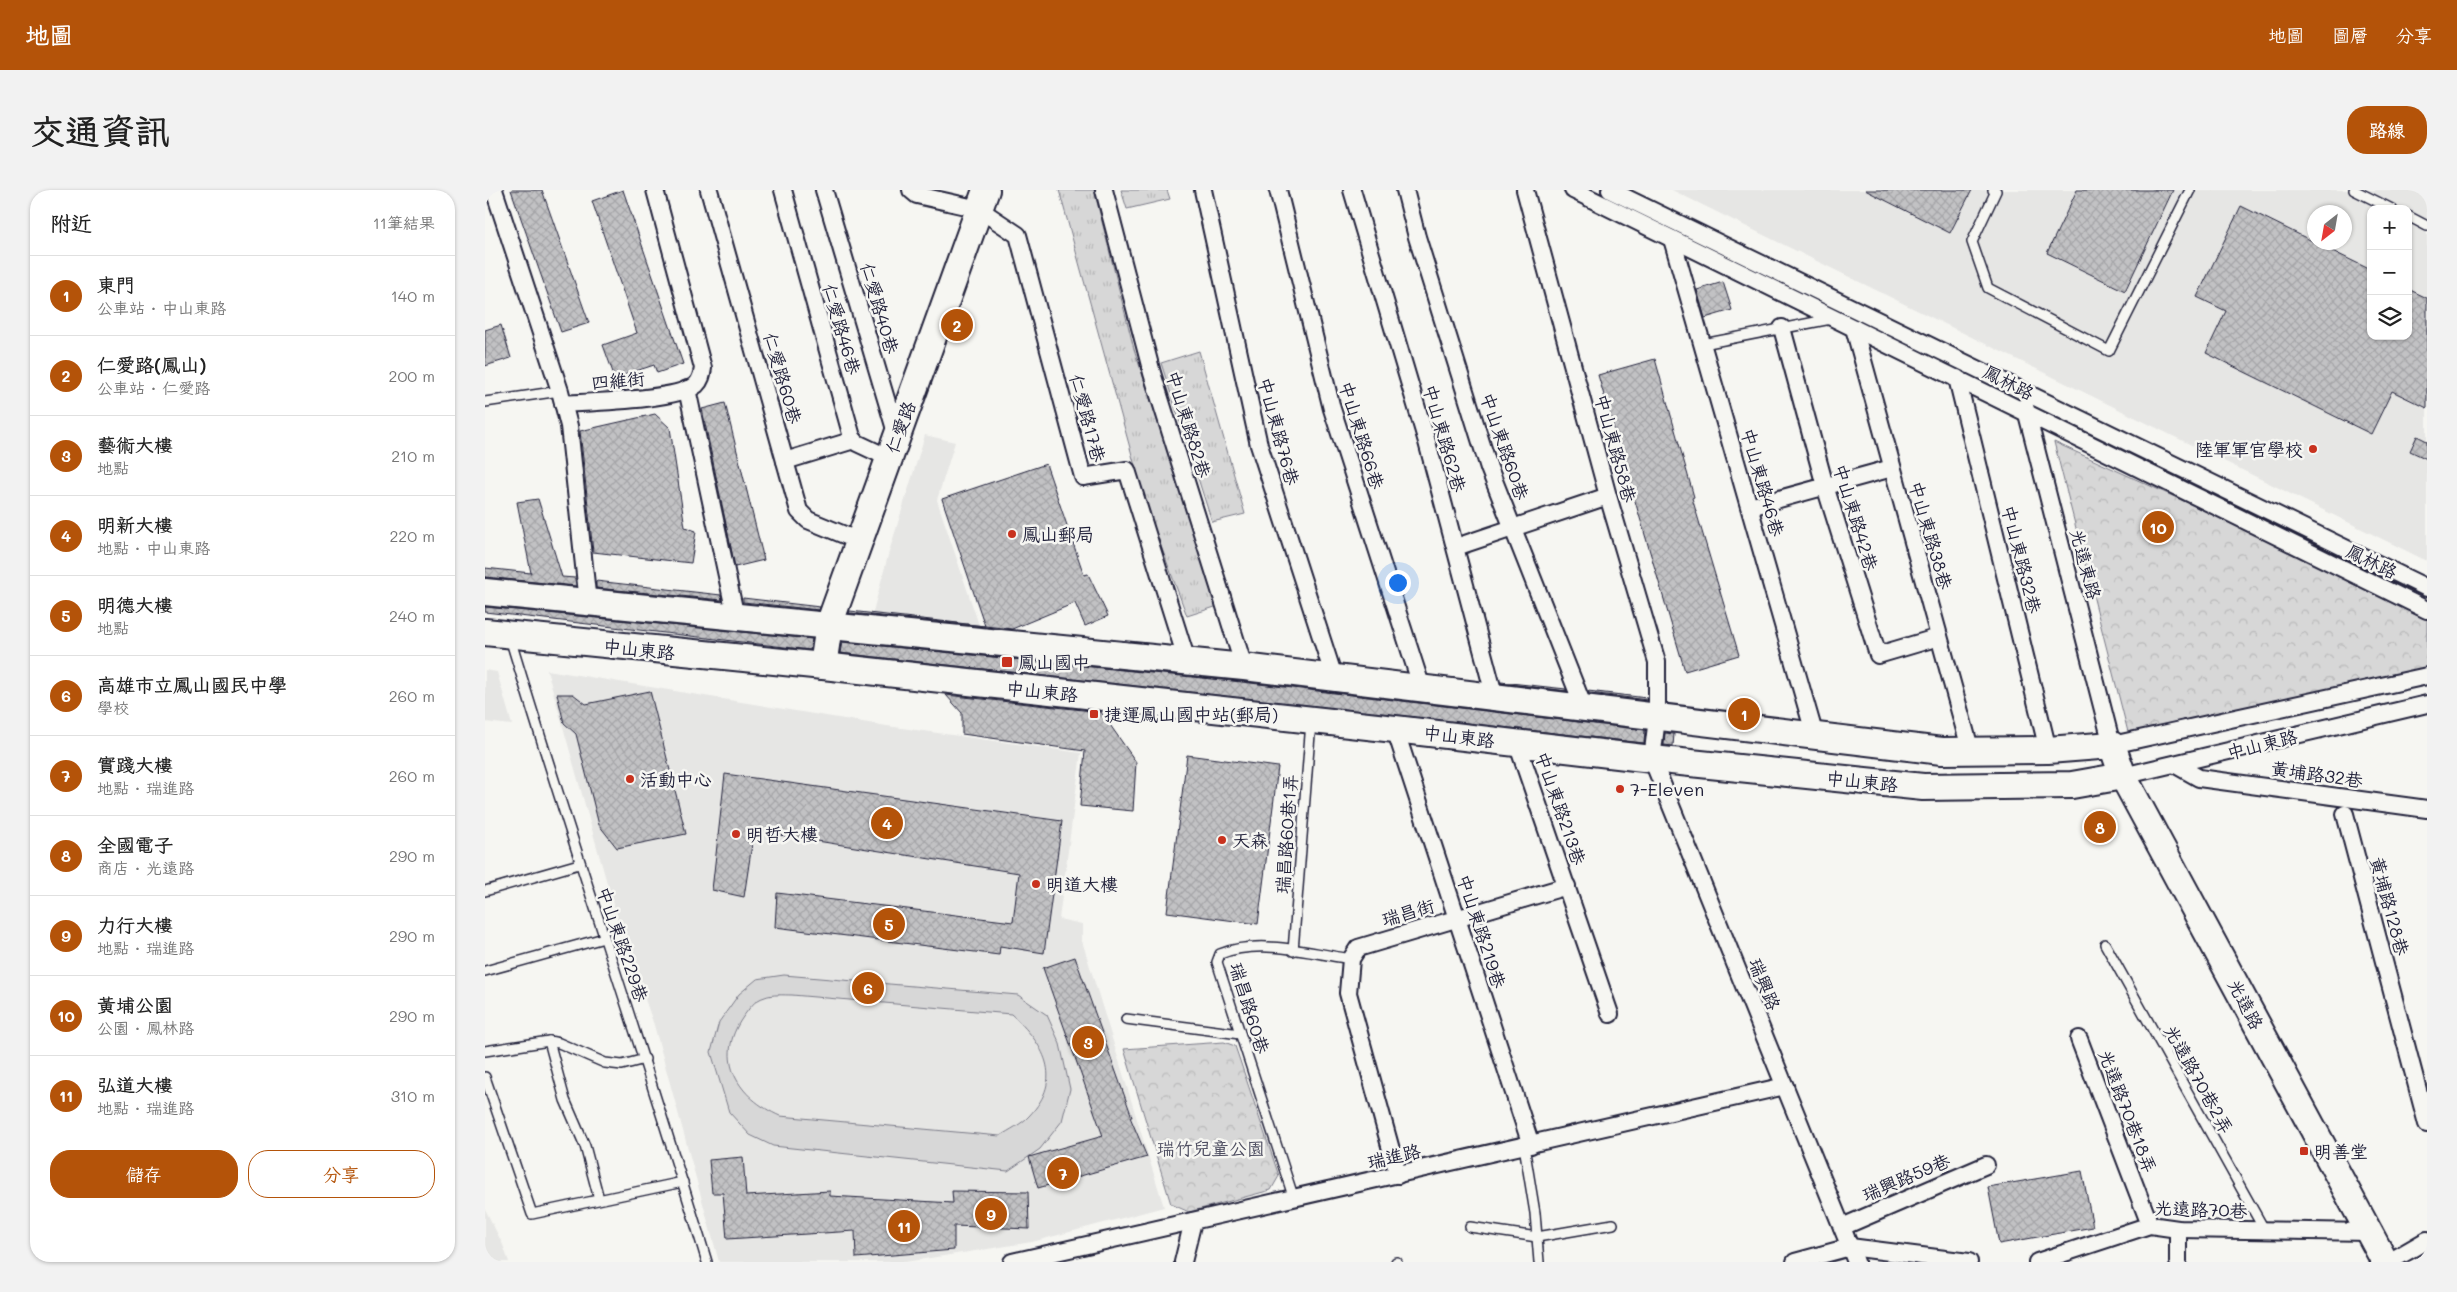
<!DOCTYPE html>
<html lang="zh-TW">
<meta charset="utf-8">
<style>
body{margin:0;font-family:Mali,"LXGW WenKai TC",sans-serif;background:#f2f2f2;color:#222}
.controls{position:absolute;right:15px;top:15px;display:grid;overflow:hidden;border-radius:10px;box-shadow:0 1px 4px #0004}
.controls button{width:45px;height:45px;display:grid;place-items:center;padding:0;border:0;border-bottom:1px solid #e0e0e0;background:#fff;color:#222;font:25px sans-serif}
.compass{position:absolute;left:1822px;top:15px;width:45px;height:45px;border-radius:50%;background:#fff;box-shadow:0 1px 4px #0004;rotate:211deg}
.you{position:absolute;left:912px;top:392px;width:18px;height:18px;margin:-12px;border:4px solid #fff;border-radius:50%;background:#1a73e8;box-shadow:0 0 0 8px #1a73e833}
.badge{display:grid;place-items:center;width:32px;height:32px;border-radius:50%;background:#b45309;color:#fff;font-size:16px;font-weight:700}
.pin{position:absolute;translate:-50% -50%;border:2px solid #fff;box-shadow:0 1px 5px #0006}
.list{margin:0;padding:0;list-style:none}
h2{display:flex;justify-content:space-between;align-items:center;height:65px;margin:0;padding:0 20px;font-size:21px}
h2 small{font-size:16px;font-weight:400;color:#767676}
.list li{display:grid;grid-template-columns:32px 1fr auto;gap:15px;align-items:center;box-sizing:border-box;height:80px;padding:0 20px;border-top:1px solid #e0e0e0}
.list b{display:block;font-size:19px;white-space:nowrap}
.list p{margin:0;font-size:16px;white-space:nowrap;color:#767676}
.list em{font-size:16px;font-style:normal;color:#767676}
.actions{display:flex;gap:10px;padding:15px 20px}
.actions a{flex:1;padding:11px 0;border:1px solid #b45309;border-radius:20px;text-align:center;font-size:18px;color:#b45309}
.actions .main{background:#b45309;color:#fff}
.icon{flex:none;width:28px;height:28px;fill:none;stroke:currentColor;stroke-width:2;stroke-linecap:round;stroke-linejoin:round}
.map{position:relative;flex:none;width:1942px;height:1072px;overflow:hidden;border-radius:20px}
header{display:flex;align-items:center;gap:30px;box-sizing:border-box;height:70px;padding:0 25px;background:#b45309;color:#fff}
header strong{font-size:24px}
nav{display:flex;gap:28px;margin-inline-start:auto;font-size:18px}
.intro{display:flex;align-items:center;justify-content:space-between;box-sizing:border-box;height:120px;padding:0 30px}
h1{margin:0;font-size:35px}
.button{padding:12px 22px;border-radius:20px;background:#b45309;color:#fff;font-size:18px;font-weight:700}
main{display:flex;gap:30px;padding:0 30px}
aside{flex:1;background:#fff;border-radius:20px;box-shadow:0 1px 4px #0004}
.map>svg:first-child{display:block}
.built{fill:#e6e6e4;fill-rule:evenodd}
.grass{fill:url(#grass-tufts);stroke:#7c7c89}
.park{fill:url(#park-crowns);stroke:#7c7c89}
.pitch{fill:#d7d7d7;stroke:#7c7c89;fill-rule:evenodd}
.building{fill:url(#building-cross-hatch);stroke:#22223b}
.lines{fill:none;stroke-linecap:round;stroke-linejoin:round}
.lane-casing{stroke:#22223b;stroke-width:12}
.street-casing{stroke:#22223b;stroke-width:20}
.primary-casing{stroke:#22223b;stroke-width:30}
.lane{stroke:#f6f6f2;stroke-width:9}
.street{stroke:#f6f6f2;stroke-width:16}
.primary{stroke:#f6f6f2;stroke-width:26}
.poi-dot{fill:#c8321e;stroke:#f6f6f2;stroke-width:2}
.labels{text-anchor:middle;dominant-baseline:central;stroke-width:5;stroke-linejoin:round;paint-order:stroke}
.street-label{font-size:18px;fill:#22223b;stroke:#f6f6f2}
.poi-label{font-size:18px;fill:#22223b;stroke:#f6f6f2;text-anchor:start}
.park-label{font-size:18px;fill:#4f4f62;stroke:#f6f6f2}
</style>
<header>
<strong>地圖</strong>
<nav><a>地圖</a><a>圖層</a><a>分享</a></nav>
</header>
<div class="intro"><h1>交通資訊</h1><a class="button">路線</a></div>
<main>
<aside>
<h2>附近<small>11筆結果</small></h2>
<ul class="list">
<li><span class="badge">1</span><div><b>東門</b><p>公車站 · 中山東路</p></div><em>140 m</em></li>
<li><span class="badge">2</span><div><b>仁愛路(鳳山)</b><p>公車站 · 仁愛路</p></div><em>200 m</em></li>
<li><span class="badge">3</span><div><b>藝術大樓</b><p>地點</p></div><em>210 m</em></li>
<li><span class="badge">4</span><div><b>明新大樓</b><p>地點 · 中山東路</p></div><em>220 m</em></li>
<li><span class="badge">5</span><div><b>明德大樓</b><p>地點</p></div><em>240 m</em></li>
<li><span class="badge">6</span><div><b>高雄市立鳳山國民中學</b><p>學校</p></div><em>260 m</em></li>
<li><span class="badge">7</span><div><b>實踐大樓</b><p>地點 · 瑞進路</p></div><em>260 m</em></li>
<li><span class="badge">8</span><div><b>全國電子</b><p>商店 · 光遠路</p></div><em>290 m</em></li>
<li><span class="badge">9</span><div><b>力行大樓</b><p>地點 · 瑞進路</p></div><em>290 m</em></li>
<li><span class="badge">10</span><div><b>黃埔公園</b><p>公園 · 鳳林路</p></div><em>290 m</em></li>
<li><span class="badge">11</span><div><b>弘道大樓</b><p>地點 · 瑞進路</p></div><em>310 m</em></li>
</ul>
<div class="actions"><a class="main">儲存</a><a>分享</a></div>
</aside>
<div class="map">
<svg width="1942" height="1072" viewBox="0 0 1942 1072">
<defs>
<pattern id="grass-tufts" width="24" height="20" patternUnits="userSpaceOnUse" patternTransform="scale(1.25)"><rect width="24" height="20" fill="#d7d7d7"/><path d="M3 7l-1-3M5 7V3M7 7l1-3M15 17l-1-3M17 17v-4M19 17l1-3" fill="none" stroke="#b8b8b9"/></pattern>
<pattern id="park-crowns" width="20" height="18" patternUnits="userSpaceOnUse" patternTransform="scale(1.25)"><rect width="20" height="18" fill="#d7d7d7"/><path d="M2 6a3 3 0 1 1 6 0M12 15a3 3 0 1 1 6 0" fill="none" stroke="#b8b8b9"/></pattern>
<pattern id="building-cross-hatch" width="8" height="8" patternUnits="userSpaceOnUse" patternTransform="scale(1.25)"><rect width="8" height="8" fill="#c2c2c4"/><path d="M0 0l8 8M0 8l8-8" fill="none" stroke="#a6a6a9"/></pattern>
</defs>
<rect width="100%" height="100%" fill="#f6f6f2"/>
<filter id="ink" filterUnits="userSpaceOnUse"><feTurbulence type="fractalNoise" baseFrequency=".02" numOctaves="2"/><feDisplacementMap in="SourceGraphic" scale="10" xChannelSelector="R" yChannelSelector="G"/><feConvolveMatrix kernelMatrix="1 2 1 2 8 2 1 2 1" color-interpolation-filters="sRGB"/></filter>
<g filter="url(#ink)">
<g class="built">
<path d="M1187,0H1942V371L1342,76ZM1886,19H1923V146H1886ZM1830,22H1860V52H1830Z"/>
<polygon points="440,245 470,252 452,310 495,438 386,429 404,362"/>
<polygon points="0,480 12,482 27,535 0,532"/>
<polygon points="62,480 402,536 596,563 574,729 597,734 597,751 679,1017 547,1052 420,1072 234,1072 169,835 133,732"/>
<polygon points="0,1019 18,1055 24,1072 0,1072"/>
</g>
<g class="grass">
<polygon points="574,0 609,0 649,159 733,416 702,426 661,316"/>
<polygon points="636,0 682,0 685,9 642,19"/>
<polygon points="714,161 760,324 727,332 676,173"/>
</g>
<g class="park">
<polygon points="1569,252 1942,422 1942,485 1644,546"/>
<polygon points="739,852 750,856 794,986 786,1000 704,1022 686,1014 639,859"/>
</g>
<path class="pitch" d="M299,785L533,805L562,825L575,854L585,899L577,931L555,959L523,981L288,956L265,945L244,922L226,862L234,832L254,804L272,789ZM307,805L526,824C559,854 580,888 544,926C537,934 524,940 515,946L295,926C254,908 228,870 258,827C264,819 269,810 280,807C287,804 299,805 307,805Z"/>
<g class="building">
<polygon points="26,0 57,0 104,133 76,142"/>
<polygon points="138,0 198,174 172,183 169,175 130,188 118,155 152,143 107,11"/>
<polygon points="1380,0 1487,0 1465,43"/>
<polygon points="1592,0 1688,0 1640,101 1562,63"/>
<polygon points="1756,16 1886,80 1886,146 1923,146 1923,99 1942,108 1942,218 1907,201 1886,244 1721,163 1741,121 1712,107"/>
<polygon points="1238,92 1247,120 1220,128 1212,100"/>
<polygon points="16,135 26,168 0,176 0,140"/>
<polygon points="1170,169 1209,307 1207,308 1254,465 1200,481 1113,185"/>
<polygon points="240,213 279,370 250,377 217,219"/>
<polygon points="170,224 185,238 200,337 211,341 206,373 108,362 95,241"/>
<polygon points="1932,246 1942,251 1942,269 1925,261"/>
<polygon points="561,274 599,385 603,384 623,426 600,436 590,413 527,439 500,436 457,309"/>
<polygon points="53,309 77,387 90,388 91,396 0,387 0,378 46,383 32,312"/>
<polygon points="111,391 236,405 237,410 111,398"/>
<polygon points="258,408 335,417 334,420 258,412"/>
<polygon points="0,417 327,449 325,460 0,422"/>
<polygon points="365,421 500,436 364,423"/>
<polygon points="357,452 757,492 1160,540 1159,553 355,463"/>
<polygon points="1016,492 1081,499 1081,501 1016,493"/>
<polygon points="165,501 201,644 132,658 114,635 91,544 79,533 72,504 88,504 101,514"/>
<polygon points="1103,501 1162,508 1162,510 1104,503"/>
<polygon points="461,505 616,522 651,572 648,621 595,616 600,561 477,544 477,523"/>
<polygon points="1180,543 1189,544 1188,556 1179,555"/>
<polygon points="702,565 793,577 773,734 682,722"/>
<polygon points="240,584 577,631 559,763 515,756 514,765 290,737 292,703 528,732 534,683 269,641 259,707 227,700"/>
<polygon points="590,767 647,927 645,927 662,967 553,998 544,967 618,946 558,778"/>
<polygon points="258,967 261,1006 345,1001 345,1006 468,1013 467,1001 543,1002 544,1039 469,1036 469,1060 371,1068 370,1041 242,1049 238,1003 227,1003 224,970"/>
<polygon points="1597,981 1608,1037 1514,1054 1503,997"/>
</g>
<g class="lines">
<g class="lane-casing">
<g id="lane">
<polyline points="1508,0 1511,1 1487,52 1503,98 1624,161 1705,0"/>
<polyline points="1869,0 1907,19"/>
<polyline points="1923,26 1942,36"/>
<polyline points="1218,154 1346,129"/>
<polyline points="0,212 75,201"/>
<path d="M25,448C88,657 159,863 222,1072"/>
<polyline points="0,701 94,674"/>
<polyline points="1620,754 1780,1041"/>
<polyline points="808,761 826,532"/>
<polyline points="0,781 119,748"/>
<polyline points="641,829 755,844"/>
<polyline points="64,851 80,910 100,956 114,1009"/>
<polyline points="0,861 64,851 74,853 120,873 137,875 160,869"/>
<polyline points="0,887 47,1024 198,992"/>
<polyline points="1039,956 1050,1023 1054,1072"/>
<path d="M809,1009L732,772L735,764C775,748 826,763 866,769"/>
<polyline points="985,1037 1052,1047 1128,1034"/>
<polyline points="911,1072 912,1072"/>
</g>
</g>
<g class="street-casing">
<g id="street">
<polyline points="9,0 75,201 84,236 103,413"/>
<polyline points="224,0 314,321 323,330 374,351"/>
<polyline points="298,0 367,247 372,253 404,268"/>
<polyline points="339,0 412,246"/>
<polyline points="426,0 432,5 494,19 533,45 598,287 642,280 702,471"/>
<polyline points="619,0 667,183 759,477"/>
<polyline points="718,0 774,255 849,487"/>
<polyline points="793,0 847,219 937,498"/>
<polyline points="867,0 942,252 1010,508"/>
<polyline points="920,0 932,47 1004,278 1099,518"/>
<polyline points="1040,0 1123,306 1172,472 1172,528 1167,569 1371,1072"/>
<polyline points="1088,0 1942,420"/>
<polyline points="1125,0 1942,398"/>
<polyline points="1187,49 1330,546"/>
<polyline points="1297,138 1340,296 1393,465 1454,447"/>
<polyline points="1369,138 1486,562"/>
<polyline points="1472,188 1563,560"/>
<polyline points="202,199 251,428"/>
<path d="M78,214C106,212 192,210 211,195C216,190 217,185 218,178L170,0"/>
<polyline points="1540,216 1627,555 1942,486"/>
<polyline points="300,271 369,250"/>
<polyline points="1265,317 1407,278"/>
<polyline points="971,357 1123,306"/>
<polyline points="910,539 1046,955"/>
<polyline points="1032,553 1125,824"/>
<polyline points="1691,575 1714,588 1942,619"/>
<polyline points="1638,586 1942,514"/>
<polyline points="1860,624 1942,934"/>
<polyline points="1594,849 1665,1035"/>
<polyline points="913,985 863,803 866,769 873,758 1082,696"/>
<polyline points="1357,1037 1501,975"/>
<polyline points="527,1072 1300,896"/>
<polyline points="698,1072 708,1031"/>
<polyline points="1310,1072 1365,1057 1484,1072"/>
<polyline points="1552,1072 1665,1035 1693,1039 1884,1042"/>
<polyline points="1693,1072 1693,1039"/>
<polyline points="1904,1072 1942,1050"/>
</g>
</g>
<g class="primary-casing">
<g id="primary">
<polyline points="0,402 759,477 1457,561 1563,560 1627,555 1638,586 1900,1072"/>
<polyline points="0,442 338,476 910,539 1167,569 1438,597 1587,595 1638,586"/>
<polyline points="338,476 344,435 501,0"/>
</g>
</g>
<use href="#lane" class="lane"/>
<use href="#street" class="street"/>
<use href="#primary" class="primary"/>
</g>
</g>
<g class="poi-dot">
<circle cx="1828" cy="259" r="5"/>
<circle cx="527" cy="344" r="5"/>
<rect x="516" y="466" width="12" height="12" rx="2.5"/>
<rect x="604" y="519" width="10" height="10" rx="2.5"/>
<circle cx="145" cy="589" r="5"/>
<circle cx="1135" cy="599" r="5"/>
<circle cx="251" cy="644" r="5"/>
<circle cx="737" cy="650" r="5"/>
<circle cx="551" cy="694" r="5"/>
<rect x="1814" y="956" width="10" height="10" rx="2.5"/>
</g>
<g class="labels">
<g class="street-label">
<text transform="translate(395 118) rotate(74)">仁愛路40巷</text>
<text transform="translate(357 139) rotate(74)">仁愛路46巷</text>
<text transform="translate(298 188) rotate(74)">仁愛路60巷</text>
<text transform="translate(133 190) rotate(-5)">四維街</text>
<text transform="translate(1524 192) rotate(27)">鳳林路</text>
<text transform="translate(603 228) rotate(75)">仁愛路17巷</text>
<text transform="translate(704 234) rotate(73)">中山東路82巷</text>
<text transform="translate(415 237) rotate(-70)">仁愛路</text>
<text transform="translate(794 241) rotate(75)">中山東路76巷</text>
<text transform="translate(877 245) rotate(73)">中山東路66巷</text>
<text transform="translate(960 248) rotate(74)">中山東路62巷</text>
<text transform="translate(1020 256) rotate(71)">中山東路60巷</text>
<text transform="translate(1131 258) rotate(75)">中山東路58巷</text>
<text transform="translate(1278 292) rotate(74)">中山東路46巷</text>
<text transform="translate(1371 327) rotate(73)">中山東路42巷</text>
<text transform="translate(1446 345) rotate(74)">中山東路38巷</text>
<text transform="translate(1537 369) rotate(76)">中山東路32巷</text>
<text transform="translate(1887 371) rotate(26)">鳳林路</text>
<text transform="translate(1601 374) rotate(75)">光遠東路</text>
<text transform="translate(154 459) rotate(6)">中山東路</text>
<text transform="translate(557 501) rotate(6)">中山東路</text>
<text transform="translate(974 546) rotate(7)">中山東路</text>
<text transform="translate(1777 554) rotate(-14)">中山東路</text>
<text transform="translate(1832 584) rotate(8)">黃埔路32巷</text>
<text transform="translate(1377 591) rotate(6)">中山東路</text>
<text transform="translate(1076 618) rotate(71)">中山東路213巷</text>
<text transform="translate(801 644) rotate(-86)">瑞昌路60巷1弄</text>
<text transform="translate(1905 716) rotate(75)">黃埔路128巷</text>
<text transform="translate(923 722) rotate(-16)">瑞昌街</text>
<text transform="translate(997 741) rotate(72)">中山東路219巷</text>
<text transform="translate(138 754) rotate(71)">中山東路229巷</text>
<text transform="translate(1280 794) rotate(68)">瑞興路</text>
<text transform="translate(1761 814) rotate(62)">光遠路</text>
<text transform="translate(765 818) rotate(73)">瑞昌路60巷</text>
<text transform="translate(1714 889) rotate(61)">光遠路70巷2弄</text>
<text transform="translate(1643 921) rotate(69)">光遠路70巷18弄</text>
<text transform="translate(909 966) rotate(-13)">瑞進路</text>
<text transform="translate(1421 987) rotate(-23)">瑞興路59巷</text>
<text transform="translate(1716 1019) rotate(2)">光遠路70巷</text>
</g>
<g class="poi-label">
<text x="1818" y="259" text-anchor="end">陸軍軍官學校</text>
<text x="537" y="344">鳳山郵局</text>
<text x="533" y="472">鳳山國中</text>
<text x="619" y="524">捷運鳳山國中站(郵局)</text>
<text x="155" y="589">活動中心</text>
<text x="1145" y="599">7-Eleven</text>
<text x="261" y="644">明哲大樓</text>
<text x="747" y="650">天森</text>
<text x="561" y="694">明道大樓</text>
<text x="1829" y="961">明善堂</text>
</g>
<g class="park-label">
<text x="726" y="958">瑞竹兒童公園</text>
</g>
</g>
</svg>
<div class="controls">
<button>+</button>
<button>−</button>
<button><svg class="icon" aria-label="layers" viewBox="0 0 24 24"><path d="M12 4l9 5-9 5-9-5zM3 14l9 5 9-5"/></svg></button>
</div>
<svg class="compass" viewBox="-18 -18 36 36"><path d="M0-13l5 13h-10z" fill="#e53935"/><path d="M0 13l5-13h-10z" fill="#767676"/></svg>
<div class="you"></div>
<div class="pin badge" style="left:1259px;top:524px">1</div>
<div class="pin badge" style="left:472px;top:135px">2</div>
<div class="pin badge" style="left:603px;top:852px">3</div>
<div class="pin badge" style="left:402px;top:633px">4</div>
<div class="pin badge" style="left:404px;top:734px">5</div>
<div class="pin badge" style="left:383px;top:798px">6</div>
<div class="pin badge" style="left:578px;top:983px">7</div>
<div class="pin badge" style="left:1615px;top:637px">8</div>
<div class="pin badge" style="left:506px;top:1024px">9</div>
<div class="pin badge" style="left:1673px;top:337px">10</div>
<div class="pin badge" style="left:419px;top:1036px">11</div>
</div>
</main>
